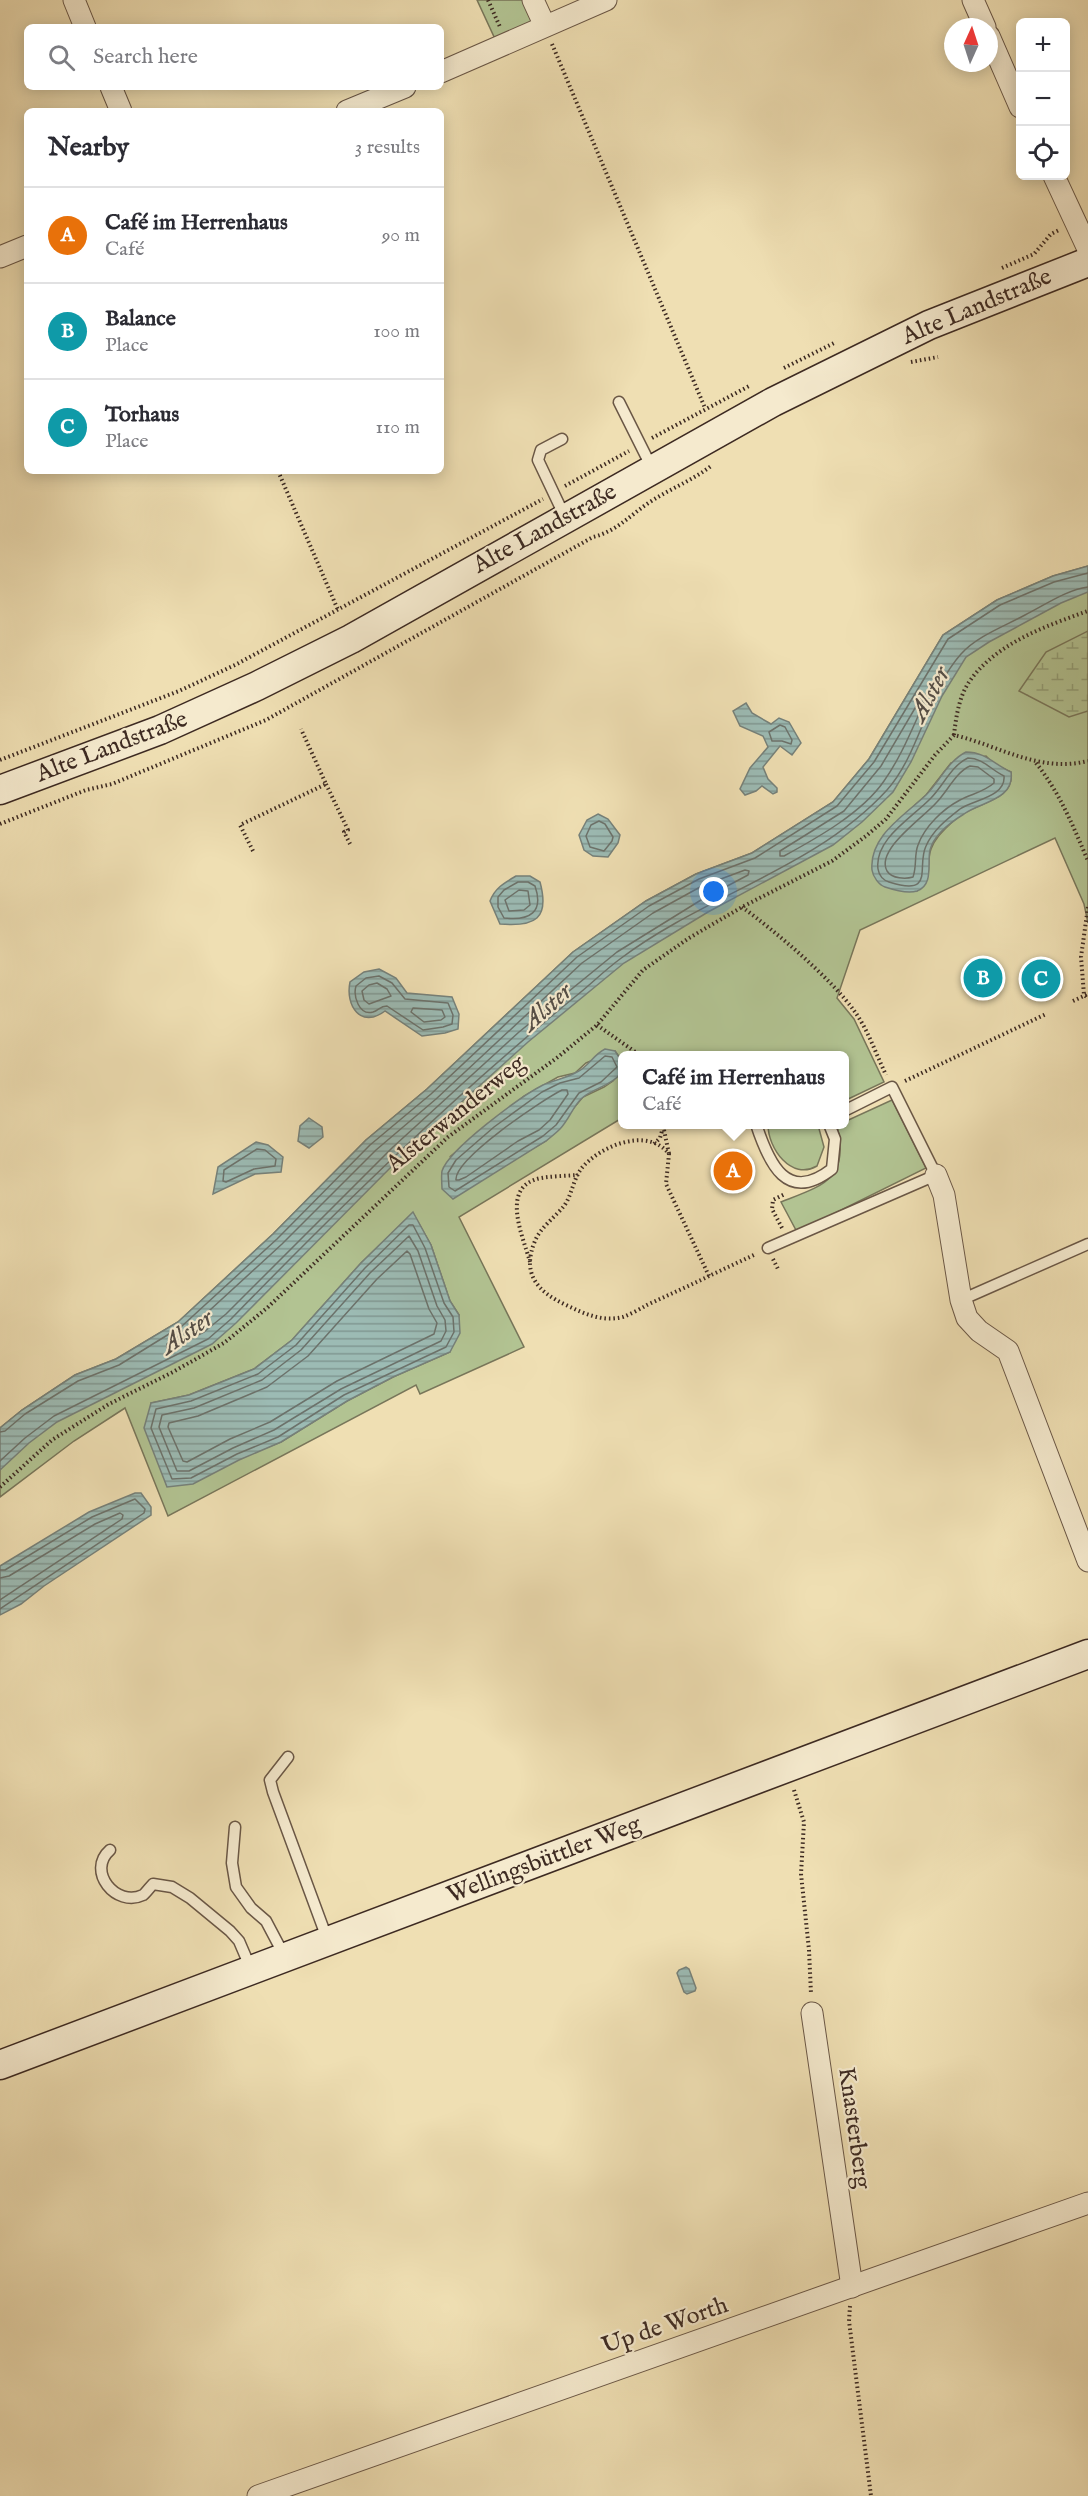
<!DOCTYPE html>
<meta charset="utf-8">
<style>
body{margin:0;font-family:"IM FELL English",serif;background:#f7f7f7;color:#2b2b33}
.controls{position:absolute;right:18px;top:18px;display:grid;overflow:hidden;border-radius:9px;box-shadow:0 3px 15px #0003}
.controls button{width:54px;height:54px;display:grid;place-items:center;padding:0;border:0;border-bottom:2px solid #e1e1e2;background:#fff;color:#2b2b33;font:30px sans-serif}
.compass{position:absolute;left:944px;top:18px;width:54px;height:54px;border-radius:50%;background:#fff;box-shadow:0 3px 15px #0003;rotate:3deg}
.you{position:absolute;left:714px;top:892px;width:21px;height:21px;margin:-15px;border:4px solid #fff;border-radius:50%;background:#1a73e8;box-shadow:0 0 0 9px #1a73e833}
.badge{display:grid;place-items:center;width:39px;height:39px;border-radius:50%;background:#111827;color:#fff;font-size:20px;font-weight:700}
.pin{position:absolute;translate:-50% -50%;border:3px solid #fff;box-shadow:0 2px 6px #0006}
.popup{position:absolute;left:618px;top:1051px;width:231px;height:78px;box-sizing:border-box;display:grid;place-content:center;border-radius:9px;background:#fff;filter:drop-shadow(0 2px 4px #0005);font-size:20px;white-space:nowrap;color:#7c7c81}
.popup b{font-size:22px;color:#2b2b33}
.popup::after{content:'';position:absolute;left:50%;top:100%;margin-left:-12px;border:12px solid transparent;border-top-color:#fff}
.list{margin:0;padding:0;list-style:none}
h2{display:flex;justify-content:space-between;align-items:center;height:78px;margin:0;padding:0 24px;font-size:26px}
h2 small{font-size:20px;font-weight:400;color:#7c7c81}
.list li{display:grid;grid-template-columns:39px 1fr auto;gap:18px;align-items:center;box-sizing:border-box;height:96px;padding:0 24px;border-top:2px solid #e1e1e2}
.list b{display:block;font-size:22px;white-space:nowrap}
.list p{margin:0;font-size:20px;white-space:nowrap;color:#7c7c81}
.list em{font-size:20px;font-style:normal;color:#7c7c81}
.icon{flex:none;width:33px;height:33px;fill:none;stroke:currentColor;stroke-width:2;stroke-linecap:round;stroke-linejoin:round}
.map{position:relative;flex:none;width:1088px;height:2496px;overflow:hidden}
.search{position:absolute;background:#fff;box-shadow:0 3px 15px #0003;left:24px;top:24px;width:420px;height:66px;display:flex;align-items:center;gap:15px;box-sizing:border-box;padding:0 21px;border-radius:9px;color:#7c7c81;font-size:22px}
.panel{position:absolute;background:#fff;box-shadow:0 3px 15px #0003;left:24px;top:108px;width:420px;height:366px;border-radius:9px}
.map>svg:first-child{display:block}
.green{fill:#b2c392;stroke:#78765a;stroke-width:1.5;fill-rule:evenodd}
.wetland{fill:url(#wetland-marsh);stroke:#78765a;stroke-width:1.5}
.water{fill:url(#water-rules);stroke:#76817a;stroke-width:1.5}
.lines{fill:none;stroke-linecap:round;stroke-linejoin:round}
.shore{stroke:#6c726b;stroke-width:1.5}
.service-casing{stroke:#6a5746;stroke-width:13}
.minor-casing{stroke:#6a5746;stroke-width:23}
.secondary-casing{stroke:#3d2a22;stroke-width:31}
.path{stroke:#3d2a22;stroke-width:4;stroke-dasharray:1.5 3;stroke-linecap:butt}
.service{stroke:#f5eace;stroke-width:10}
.minor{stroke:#f5eace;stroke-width:21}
.secondary{stroke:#f5eace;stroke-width:28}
.labels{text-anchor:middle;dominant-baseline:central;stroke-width:4.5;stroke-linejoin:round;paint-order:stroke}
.street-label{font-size:24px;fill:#3d2a22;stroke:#f5eace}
.water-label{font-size:26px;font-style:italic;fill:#554e46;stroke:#f5eace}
</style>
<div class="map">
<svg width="1088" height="2496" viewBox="0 0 1088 2496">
<defs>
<pattern id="wetland-marsh" width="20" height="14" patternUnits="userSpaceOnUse" patternTransform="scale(1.5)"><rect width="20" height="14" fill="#b2c392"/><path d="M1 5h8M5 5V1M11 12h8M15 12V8" fill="none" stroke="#929f77"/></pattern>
<pattern id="water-rules" width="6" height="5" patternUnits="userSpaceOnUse" patternTransform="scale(1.5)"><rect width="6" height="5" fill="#9cbbb4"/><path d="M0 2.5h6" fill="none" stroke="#809892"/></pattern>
</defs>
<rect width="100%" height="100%" fill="#efdfb3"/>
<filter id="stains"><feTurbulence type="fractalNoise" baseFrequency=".00333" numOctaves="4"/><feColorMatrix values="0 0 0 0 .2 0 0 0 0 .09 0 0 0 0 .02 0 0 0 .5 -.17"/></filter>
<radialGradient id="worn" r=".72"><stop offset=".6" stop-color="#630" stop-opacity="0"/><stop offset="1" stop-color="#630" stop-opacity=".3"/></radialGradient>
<g class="green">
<polygon points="477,0 523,0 535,26 496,41"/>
<path d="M1088,566V923L1084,904L1055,838L860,930L837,998L854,1019L884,1082L844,1101V1056H622V1061L615,1051L586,1063L575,1073L558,1077L524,1096L451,1156L525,1153L546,1141L583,1097L604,1087L613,1081L622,1069V1118L459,1217L524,1347L420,1394L416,1385L168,1516L125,1408L74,1441L0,1497V1428L22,1410L75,1375L116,1359L178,1322L273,1234L366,1140L427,1089L573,952L646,901L696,874L752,853L833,802L869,759L943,635L997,600L1053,576ZM986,756L994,764L1011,772C1015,798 983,802 966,812C960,815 953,821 948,826C941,833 934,840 931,849C925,866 935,876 917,891L893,825L926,795L951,763ZM413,1213L431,1245L450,1301L459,1315L450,1352L393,1377L347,1401L281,1442L167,1486L161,1467L151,1403L189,1395L254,1369L292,1340L361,1263Z"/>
<path d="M892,1100L926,1168L797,1232L781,1202C824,1185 850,1179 837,1126L844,1124V1122Z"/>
<path d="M768,1125H818L824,1147L817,1166C791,1181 768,1148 768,1125Z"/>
</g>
<polygon class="wetland" points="1088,631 1088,711 1069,717 1019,691 1046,652"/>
<g class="water">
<polygon points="1088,566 1088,592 1061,603 989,642 966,657 942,696 911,762 893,792 862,822 833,845 708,912 624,963 528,1042 402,1156 236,1323 212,1344 57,1422 29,1443 0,1470 0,1428 22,1410 75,1375 116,1359 178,1322 273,1234 366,1140 427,1089 573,952 646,901 696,874 752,853 833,802 869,759 943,635 997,600 1053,576"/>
<polygon points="746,703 752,713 771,724 779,718 789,722 801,743 792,755 780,746 763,767 768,779 777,788 777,792 773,794 762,786 756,791 745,795 740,789 750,768 768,747 763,736 740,726 733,711"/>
<path d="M966,752C985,752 994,764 1011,772C1015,800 980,802 964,814C951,822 934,835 930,850C927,863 934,885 917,891C907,894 894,890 885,887C879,885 873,877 872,870C869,836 904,816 926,795C940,781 948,761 966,752Z"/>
<polygon points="598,814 608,819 620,835 618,843 608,857 593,856 584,850 579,835 587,820"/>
<path d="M516,876H530L540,882C550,919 535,927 500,924L490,901C495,888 504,883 516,876Z"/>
<path d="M379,969L396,978L407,993L452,997L459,1014L458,1029L445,1033L422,1036L385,1011C361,1029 345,1006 350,982L364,972Z"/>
<path d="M605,1049L615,1051C638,1082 597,1084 582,1098C573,1106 569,1120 560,1129C556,1133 551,1137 546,1141L453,1199L442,1189C442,1184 441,1176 442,1171C449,1149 521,1096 543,1085C554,1080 567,1078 577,1072C588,1067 593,1055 605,1049Z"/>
<polygon points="309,1118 322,1127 323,1137 309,1148 298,1141 300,1126"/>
<polygon points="256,1142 268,1145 283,1157 281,1172 255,1174 213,1194 218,1167"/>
<polygon points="413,1212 431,1245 450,1301 459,1315 460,1333 450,1352 393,1377 347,1401 281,1442 239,1460 193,1484 167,1487 144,1428 151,1403 189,1395 254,1369 292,1340 361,1263"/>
<polygon points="135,1493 141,1493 151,1507 151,1515 44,1586 21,1604 0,1615 0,1566 89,1512"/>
<polygon points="686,1967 689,1969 696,1988 695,1991 687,1994 684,1992 677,1973 679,1970"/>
</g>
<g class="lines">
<g class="shore">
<path d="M921,698L924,703C912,729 901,757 884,781C862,813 817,838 784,856H780V851L844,811L881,766Z"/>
<polygon points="780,725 785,727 792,740 791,744 782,741 772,741 769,732"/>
<path d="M968,758C983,758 991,770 1004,776C1006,797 973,800 960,809C946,820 933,830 926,846C916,867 936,897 889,882C883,880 879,875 878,869C874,839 913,817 931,798C943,786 952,765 968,758Z"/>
<path d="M970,766L978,767L994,779V783C984,792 971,794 960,800C943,809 925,826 918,845C914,855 917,866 913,877C906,879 892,879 887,871C875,850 924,817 936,803C947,792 956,772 970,766Z"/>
<polygon points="599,821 605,824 613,837 612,841 604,851 590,847 586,836 591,825"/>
<polygon points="745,870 749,871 748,875 701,900 617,952 519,1032 393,1147 226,1314 204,1332 170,1349 167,1348 167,1344 186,1332 282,1244 376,1150 436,1099 582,963 653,913 702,886"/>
<path d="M518,882H528L535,886C544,912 530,921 504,918L498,907V897L504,890Z"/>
<polygon points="519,890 528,891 530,905 524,910 509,911 505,900"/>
<path d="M379,976L392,983L405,999L448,1003L453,1015L452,1024L443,1027L423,1030L387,1006C380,1006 379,1010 373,1012C359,1016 353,996 356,986L366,978Z"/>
<polygon points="377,983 387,989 391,996 369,1004 364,1000 362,991 369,985"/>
<polygon points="413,1008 442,1010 445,1017 441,1020 424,1022 411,1012"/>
<polygon points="605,1056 612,1057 617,1067 601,1082 579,1093 556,1125 543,1136 455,1191 449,1187 448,1173 456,1160 494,1127 542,1092 560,1083 579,1078"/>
<path d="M562,1090H567L568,1094L550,1120L539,1130L518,1141L466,1177L459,1180H456C454,1159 542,1100 562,1090Z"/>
<polygon points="257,1149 265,1150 276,1159 275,1166 254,1169 226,1182 223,1181 224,1170"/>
<polygon points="409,1225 413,1225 425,1248 444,1303 453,1317 454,1332 446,1347 344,1395 278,1437 237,1454 191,1478 172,1479 151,1428 156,1409 191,1401 258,1374 296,1345 365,1268"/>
<polygon points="409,1236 418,1251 437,1306 445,1320 446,1331 441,1341 341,1389 274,1430 233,1448 189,1471 177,1471 159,1427 162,1415 194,1408 262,1380 301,1350 370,1273"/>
<polygon points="407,1251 410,1254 429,1309 437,1323 434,1334 337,1381 270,1422 230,1439 187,1462 183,1461 168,1427 169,1423 198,1416 267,1387 308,1356 377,1279"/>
<polyline points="0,1432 5,1431 25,1414 78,1381 119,1365 182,1326 277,1239 370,1145 431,1094 577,957 649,906 699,879 755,858 837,806 874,762 948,639 1000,605 1054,582 1088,573"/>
<path d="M0,1461L25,1438L54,1416L208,1339L231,1319C341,1206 454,1095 576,996C591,984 605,970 620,959C704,895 815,869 887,790C920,753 927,692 961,654C977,636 1005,626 1025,615C1045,605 1066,590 1088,587"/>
<polyline points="0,1570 5,1570 92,1517 135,1499 145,1509 144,1513 0,1609"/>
<polyline points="0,1578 9,1576 95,1524 120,1513 123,1515 122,1519 0,1600"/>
</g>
<g class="service-casing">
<g id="service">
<polyline points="619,402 652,468"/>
<polyline points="562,439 541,450 538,460 565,517"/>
<path d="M756,1124C769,1164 787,1204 832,1169L835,1139L829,1124"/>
<polyline points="768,1248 936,1175 892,1087 844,1111"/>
<polyline points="961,1300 1088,1244"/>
<polyline points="288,1757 270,1780 273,1792 328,1941"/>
<polyline points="235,1827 232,1863 236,1887 251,1908 266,1921 285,1957"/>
<path d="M110,1850C86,1871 116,1908 143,1895C146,1893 150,1887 153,1884L172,1887L190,1898L230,1931L239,1941L251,1969"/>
</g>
</g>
<g class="minor-casing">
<g id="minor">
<polyline points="74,0 85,27"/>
<polyline points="533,0 545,26"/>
<polyline points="973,0 985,27"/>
<polyline points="989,36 1020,107"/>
<polyline points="441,72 606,0"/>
<polyline points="111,87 121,111"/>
<polyline points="347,111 405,87"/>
<polyline points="1054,176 1088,249"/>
<polyline points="0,257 27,246"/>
<polyline points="936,1175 944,1195 961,1300 967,1318 979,1331 1008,1351 1088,1561"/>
<polyline points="812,2013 852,2287"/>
<polyline points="258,2496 1088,2203"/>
</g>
</g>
<g class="secondary-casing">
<g id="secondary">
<polyline points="0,790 160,730 257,686 351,639 773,402 929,325 1088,262"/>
<polyline points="0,2065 1088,1654"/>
</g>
</g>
<g class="path">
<polyline points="488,0 500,27"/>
<polyline points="552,44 705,408"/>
<polyline points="1002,268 1034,254 1051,234 1059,230"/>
<polyline points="911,362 938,357"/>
<polyline points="784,368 834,343"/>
<polyline points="652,438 751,385"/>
<polyline points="278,471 338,610"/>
<polyline points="565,486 629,451"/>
<path d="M954,735C956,717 959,697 969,682C996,643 1046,626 1088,611"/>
<polyline points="0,760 179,691 235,665 543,499"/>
<path d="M1036,763C1060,793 1073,826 1088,861"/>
<polyline points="326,784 348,830 344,832 350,844"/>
<path d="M0,824L86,790L112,784L266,720L593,537C618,531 632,513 653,500C672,488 693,480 711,466"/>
<polyline points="253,851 240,825 326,784 301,729"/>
<path d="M742,907C776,932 831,978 855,1012C868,1030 876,1054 886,1075"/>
<polyline points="1088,907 1081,957 1084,995 1088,998"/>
<polyline points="1073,1001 1088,994"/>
<polyline points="597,1025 641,1056"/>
<polyline points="905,1081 1046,1014"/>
<polyline points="664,1130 669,1154"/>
<polyline points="654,1144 660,1138 664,1124"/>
<polyline points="782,1228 772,1209 773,1200 785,1194"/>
<polyline points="773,1259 778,1269"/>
<path d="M530,1262C523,1236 499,1186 541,1178C553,1176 566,1176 578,1175"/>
<path d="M709,1276C689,1286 668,1295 647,1305C640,1309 631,1314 623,1317C602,1322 585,1314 566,1305C538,1292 521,1274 535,1241C540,1228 555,1217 564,1206C572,1195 573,1180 581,1169C599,1146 648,1126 669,1154L666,1184L709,1276L756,1254"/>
<path d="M0,1487L52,1440L109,1404L173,1372L224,1343L267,1308L448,1137L558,1057L597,1025L643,970L689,938L742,907L832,861L866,836L886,819L935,755L954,735C1000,746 1039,773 1088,761"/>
<polyline points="794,1790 804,1822 801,1874 809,1950 811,1994"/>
<polyline points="850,2306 849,2321 871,2496"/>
</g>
<use href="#service" class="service"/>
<use href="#minor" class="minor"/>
<use href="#secondary" class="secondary"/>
</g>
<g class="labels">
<g class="street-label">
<text transform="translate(977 307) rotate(-23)">Alte Landstraße</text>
<text transform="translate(545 529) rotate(-29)">Alte Landstraße</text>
<text transform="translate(112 747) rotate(-21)">Alte Landstraße</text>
<text transform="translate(456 1114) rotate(-39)">Alsterwanderweg</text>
<text transform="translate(544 1860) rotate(-21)">Wellingsbüttler Weg</text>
<text transform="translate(854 2128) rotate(82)">Knasterberg</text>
<text transform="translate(665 2326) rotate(-19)">Up de Worth</text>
</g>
<g class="water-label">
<text transform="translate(930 694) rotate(-62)">Alster</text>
<text transform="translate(547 1007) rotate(-42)">Alster</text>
<text transform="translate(187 1332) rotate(-35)">Alster</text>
</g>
</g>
<rect width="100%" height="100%" filter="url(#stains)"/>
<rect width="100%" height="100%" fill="url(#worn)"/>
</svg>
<div class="controls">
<button>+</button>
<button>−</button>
<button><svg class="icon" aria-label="locate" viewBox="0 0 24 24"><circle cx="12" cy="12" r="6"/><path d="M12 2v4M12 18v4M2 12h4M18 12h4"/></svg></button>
</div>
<svg class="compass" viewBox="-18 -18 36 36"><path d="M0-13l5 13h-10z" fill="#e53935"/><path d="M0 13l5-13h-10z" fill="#7c7c81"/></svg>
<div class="you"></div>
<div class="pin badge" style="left:733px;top:1171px;background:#e8710a">A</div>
<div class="popup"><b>Café im Herrenhaus</b>Café</div>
<div class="pin badge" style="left:983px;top:978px;background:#0f9aa8">B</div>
<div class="pin badge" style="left:1041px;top:979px;background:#0f9aa8">C</div>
<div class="search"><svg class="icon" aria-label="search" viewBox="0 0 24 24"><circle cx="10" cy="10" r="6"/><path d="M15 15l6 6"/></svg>Search here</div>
<section class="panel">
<h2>Nearby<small>3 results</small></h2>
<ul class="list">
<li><span class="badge" style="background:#e8710a">A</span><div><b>Café im Herrenhaus</b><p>Café</p></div><em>90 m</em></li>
<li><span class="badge" style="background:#0f9aa8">B</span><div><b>Balance</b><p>Place</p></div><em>100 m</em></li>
<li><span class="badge" style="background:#0f9aa8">C</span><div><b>Torhaus</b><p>Place</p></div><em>110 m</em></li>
</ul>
</section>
</div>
